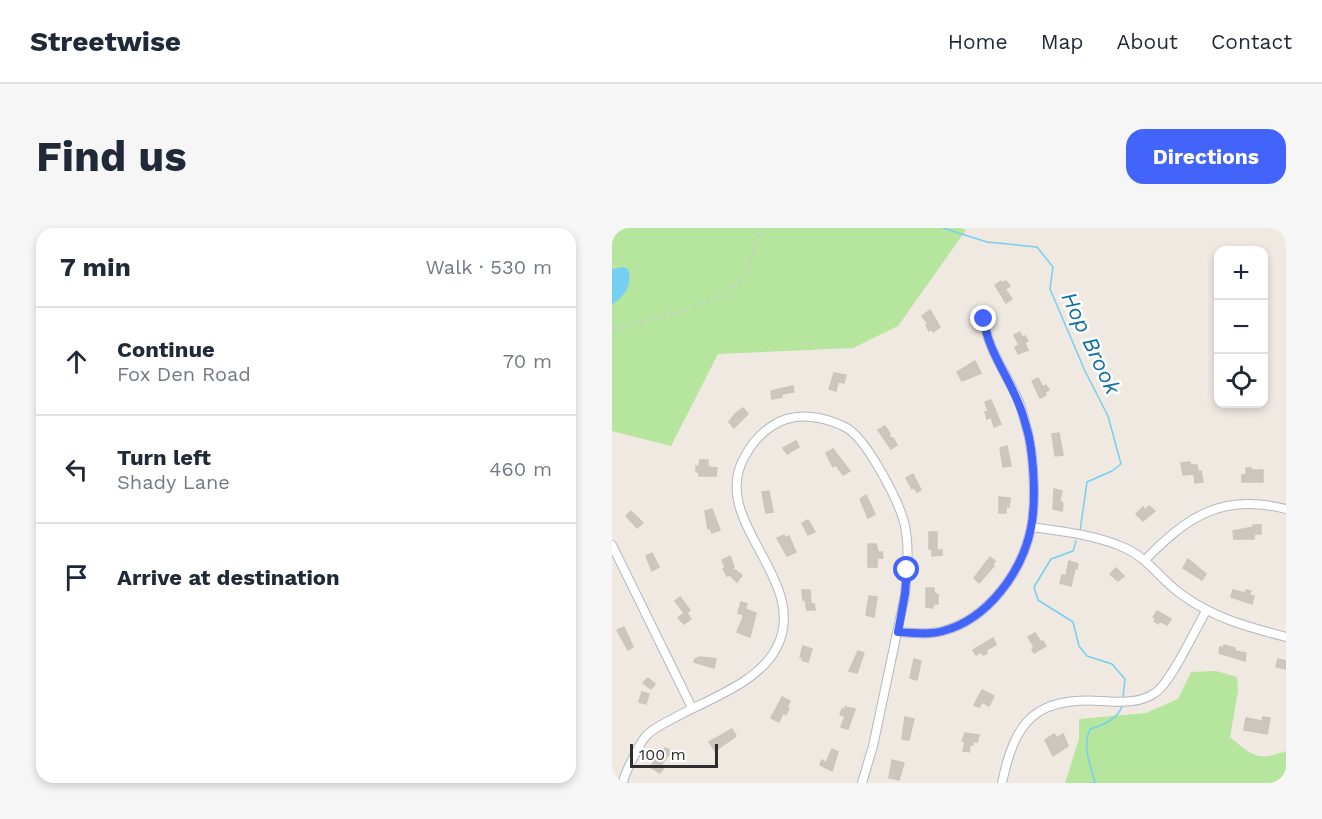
<!DOCTYPE html>
<meta charset="utf-8">
<style>
body{margin:0;font-family:"Work Sans",sans-serif;background:#f6f6f7;color:#1f2937}
.controls{position:absolute;right:18px;top:18px;display:grid;overflow:hidden;border-radius:12px;box-shadow:0 3px 9px #0003}
.controls button{width:54px;height:54px;display:grid;place-items:center;padding:0;border:0;border-bottom:2px solid #e0e1e3;background:#fff;color:#1f2937;font:30px sans-serif}
.scale{position:absolute;left:18px;bottom:15px;width:88px;box-sizing:border-box;padding-left:6px;border:3px solid #2e2e2e;border-top:0;font-size:16px;line-height:21px;white-space:nowrap;color:#2e2e2e;-webkit-text-stroke:4px #fff;paint-order:stroke}
.stop{position:absolute;width:18px;height:18px;margin:-14px;border:4px solid #4264fb;border-radius:50%;background:#fff}
.stop.end{background:#4264fb;border-color:#fff;box-shadow:0 2px 6px #0008}
.list{margin:0;padding:0;list-style:none}
h2{display:flex;justify-content:space-between;align-items:center;height:78px;margin:0;padding:0 24px;font-size:26px}
h2 small{font-size:20px;font-weight:400;color:#747a83}
.list li{display:grid;grid-template-columns:39px 1fr auto;gap:18px;align-items:center;box-sizing:border-box;height:108px;padding:0 24px;border-top:2px solid #e0e1e3}
.list b{display:block;font-size:22px;white-space:nowrap}
.list p{margin:0;font-size:20px;white-space:nowrap;color:#747a83}
.list em{font-size:20px;font-style:normal;color:#747a83}
.icon{flex:none;width:33px;height:33px;fill:none;stroke:currentColor;stroke-width:2;stroke-linecap:round;stroke-linejoin:round}
.map{position:relative;flex:none;width:674px;height:555px;overflow:hidden;border-radius:18px}
header{display:flex;align-items:center;gap:36px;box-sizing:border-box;height:84px;padding:0 30px;background:#fff;border-bottom:2px solid #e0e1e3}
header strong{font-size:28px}
nav{display:flex;gap:33px;margin-inline-start:auto;font-size:21px}
.intro{display:flex;align-items:center;justify-content:space-between;box-sizing:border-box;height:144px;padding:0 36px}
h1{margin:0;font-size:42px}
.button{padding:15px 27px;border-radius:18px;background:#4264fb;color:#fff;font-size:21px;font-weight:700}
main{display:flex;gap:36px;padding:0 36px}
aside{flex:1;background:#fff;border-radius:18px;box-shadow:0 3px 9px #0003}
.map>svg:first-child{display:block}
.green{fill:#b6e59e}
.water{fill:#75cff0}
.lines{fill:none;stroke-linecap:round;stroke-linejoin:round}
.stream{stroke:#75cff0;stroke-width:1.5}
.building{fill:#cbc7bf;stroke:#cbc5ba;stroke-width:1.5}
.minor-casing{stroke:#b4b7c1;stroke-width:10}
.path{stroke:#c9c9c9;stroke-width:1.5;stroke-dasharray:4.5 3;stroke-linecap:butt}
.minor{stroke:#fff;stroke-width:8}
.route{stroke:#4264fb;stroke-width:8}
.labels{text-anchor:middle;dominant-baseline:central;stroke-width:5;stroke-linejoin:round;paint-order:stroke}
.water-label{font-size:22px;font-style:italic;fill:#0d6fa3;stroke:#fff}
</style>
<header>
<strong>Streetwise</strong>
<nav><a>Home</a><a>Map</a><a>About</a><a>Contact</a></nav>
</header>
<div class="intro"><h1>Find us</h1><a class="button">Directions</a></div>
<main>
<aside>
<h2>7 min<small>Walk · 530 m</small></h2>
<ul class="list">
<li><svg class="icon" aria-label="ahead" viewBox="0 0 24 24"><path d="M12 20V5M6 11l6-6 6 6"/></svg><div><b>Continue</b><p>Fox Den Road</p></div><em>70 m</em></li>
<li><svg class="icon" aria-label="left" viewBox="0 0 24 24"><path d="M17 20v-9H6M10 6l-5 5 5 5"/></svg><div><b>Turn left</b><p>Shady Lane</p></div><em>460 m</em></li>
<li><svg class="icon" aria-label="arrive" viewBox="0 0 24 24"><path d="M6 21V4h12l-3 4 3 4H6"/></svg><div><b>Arrive at destination</b></div></li>
</ul>
</aside>
<div class="map">
<svg width="674" height="555" viewBox="0 0 674 555">
<rect width="100%" height="100%" fill="#efe9e1"/>
<g class="green">
<polygon points="0,0 349,0 354,2 286,98 241,120 106,126 59,218 0,203"/>
<path d="M604,443L625,449L626,463L618,509C639,527 646,534 674,523V555H453L467,511V491L534,485L566,471L579,444Z"/>
</g>
<path class="water" d="M11,39L16,41C21,57 13,67 0,77V41Z"/>
<g class="lines">
<g class="stream">
<polyline points="331,0 375,14 425,19 441,39 438,61 473,143 496,188 509,236 500,243 475,254 468,303"/>
<polyline points="464,313 461,323 439,331 422,359 426,372 461,394 467,418 475,428 500,436 513,451 511,470"/>
<path d="M481,555L483,554C478,537 470,517 478,501C490,498 506,491 510,478"/>
</g>
</g>
<g class="building">
<polygon points="389,53 390,55 394,53 398,58 393,61 400,71 394,75 383,57"/>
<polygon points="318,82 328,99 321,104 320,101 317,103 314,97 316,96 310,88"/>
<polygon points="408,104 410,109 413,108 416,113 413,115 416,122 406,126 403,119 407,117 402,107"/>
<polygon points="363,133 369,145 350,153 345,144"/>
<polygon points="222,145 234,147 232,155 226,154 224,163 217,161"/>
<polygon points="426,150 431,159 434,157 437,162 433,164 434,167 428,170 420,153"/>
<polygon points="181,158 182,164 170,166 170,169 160,171 159,163"/>
<polygon points="379,172 389,196 382,199 379,189 375,191 373,184 376,183 373,174"/>
<polygon points="131,180 136,186 122,200 117,194 124,185"/>
<polygon points="273,198 278,206 277,210 281,210 285,217 279,221 266,202"/>
<polygon points="447,205 451,227 443,228 440,206"/>
<polygon points="184,213 187,219 175,226 171,220"/>
<polygon points="395,218 399,238 391,239 388,220"/>
<polygon points="221,221 238,243 231,247 224,237 221,239 214,225"/>
<polygon points="88,232 96,232 96,239 105,240 104,248 87,248 87,244 84,244 84,238 87,238"/>
<polygon points="578,234 578,237 585,237 586,243 589,243 591,254 583,255 582,246 571,247 569,235"/>
<polygon points="634,240 639,240 639,242 651,242 651,254 630,254 630,247 634,247"/>
<polygon points="301,246 309,262 305,264 302,259 300,261 294,250"/>
<polygon points="442,261 450,263 448,272 451,276 450,283 441,281"/>
<polygon points="157,263 161,284 154,285 150,264"/>
<polygon points="254,267 263,286 256,290 248,271"/>
<polygon points="387,269 398,270 397,279 394,278 394,285 387,285"/>
<polygon points="537,278 543,283 531,293 524,286 531,279 533,282"/>
<polygon points="100,281 108,302 100,305 98,300 96,301 93,283"/>
<polygon points="19,283 31,295 25,300 14,288"/>
<polygon points="196,292 203,304 196,307 190,295"/>
<polygon points="641,297 649,297 649,306 642,306 642,311 622,311 621,303 641,299"/>
<polygon points="317,304 325,304 325,322 330,322 330,327 320,328 320,321 317,321"/>
<polygon points="172,307 173,310 177,308 184,324 175,328 165,310"/>
<polygon points="256,316 264,316 266,324 270,324 271,330 265,330 265,339 256,339"/>
<polygon points="40,325 47,339 40,343 34,328"/>
<polygon points="118,328 122,339 120,340 130,347 125,354 118,347 115,348 111,341 113,339 110,332"/>
<polygon points="378,329 383,333 380,337 382,338 367,355 362,350"/>
<polygon points="576,331 594,346 590,352 571,340"/>
<polygon points="457,333 466,336 465,341 463,340 459,358 448,355 450,347 454,348"/>
<polygon points="504,340 512,348 506,353 498,346"/>
<polygon points="314,360 322,360 322,364 326,367 326,376 321,376 321,380 314,379"/>
<polygon points="190,362 198,362 199,376 202,376 203,382 195,382 193,372 191,372"/>
<polygon points="621,362 633,365 634,362 639,363 637,367 642,368 640,376 619,369"/>
<polygon points="257,368 265,369 262,389 254,387"/>
<polygon points="68,369 78,382 75,385 79,391 72,396 66,390 72,385 63,373"/>
<polygon points="129,374 135,376 133,381 144,385 138,409 125,404 132,387 126,385"/>
<polygon points="545,383 559,391 555,397 548,393 546,396 542,393 544,391 541,389"/>
<polygon points="12,399 21,419 16,422 5,402"/>
<polygon points="423,405 429,414 431,413 434,418 422,425 420,421 422,419 416,409"/>
<polygon points="381,410 384,417 374,422 375,425 371,427 369,424 364,427 361,422"/>
<polygon points="612,417 623,420 623,423 634,425 633,433 607,425 608,419 612,420"/>
<polygon points="191,418 200,421 196,434 190,432 191,430 188,429"/>
<polygon points="246,423 252,425 245,445 237,443"/>
<polygon points="88,429 104,431 102,440 82,434 83,431"/>
<polygon points="302,431 309,433 305,452 298,450"/>
<polygon points="666,431 674,433 674,441 664,439"/>
<polygon points="36,450 43,456 39,461 31,455"/>
<polygon points="370,462 382,468 377,478 370,474 367,479 362,477"/>
<polygon points="30,464 37,466 34,476 27,474"/>
<polygon points="170,469 178,473 175,479 177,480 174,487 171,485 167,494 159,490"/>
<polygon points="233,479 243,481 236,501 229,499 233,488 228,487 230,481 232,482"/>
<polygon points="293,489 302,491 297,512 290,511"/>
<polygon points="651,489 658,490 655,506 632,502 634,490 650,493"/>
<polygon points="120,501 124,508 103,523 97,514"/>
<polygon points="353,505 367,507 365,514 362,513 361,517 358,517 357,524 351,523 353,514 350,513"/>
<polygon points="442,506 445,510 451,506 456,518 441,528 433,512"/>
<polygon points="53,520 59,523 48,539 51,541 48,545 38,539"/>
<polygon points="220,521 226,524 220,543 208,537 210,532 214,535"/>
<polygon points="280,532 292,535 287,552 277,550"/>
</g>
<g class="lines">
<g class="minor-casing">
<g id="minor">
<path d="M419,299C449,303 485,307 513,320C536,330 549,352 569,366C601,390 636,399 674,409"/>
<polyline points="0,317 80,480"/>
<path d="M533,332C576,288 610,265 674,281"/>
<path d="M286,404C300,405 317,407 331,403C376,391 410,344 419,300C424,275 422,235 417,209C414,198 411,185 407,174C395,146 375,121 372,91"/>
<path d="M11,555C12,547 16,541 19,534C24,525 28,514 35,507C43,499 53,495 62,490C96,471 147,455 165,419C199,351 95,293 133,228C139,217 149,205 160,198C182,183 211,188 233,199C254,209 286,272 292,294C298,317 295,343 293,367L261,518L250,555"/>
<path d="M390,555C403,493 423,469 489,473C508,474 526,476 543,465C559,454 583,402 594,383"/>
</g>
</g>
<polyline class="path" points="0,102 64,85 115,66 136,44 143,16 152,0"/>
<use href="#minor" class="minor"/>
</g>
<g class="lines">
<path class="route" d="M295,342L293,366L286,404C300,405 317,407 331,403C376,391 410,344 419,300C424,275 422,235 417,209C414,198 411,185 406,174C395,146 375,121 372,91"/>
</g>
<g class="labels">
<g class="water-label">
<text transform="translate(479 115) rotate(65)">Hop Brook</text>
</g>
</g>
</svg>
<div class="controls">
<button>+</button>
<button>−</button>
<button><svg class="icon" aria-label="locate" viewBox="0 0 24 24"><circle cx="12" cy="12" r="6"/><path d="M12 2v4M12 18v4M2 12h4M18 12h4"/></svg></button>
</div>
<div class="scale">100 m</div>
<div class="stop" style="left:295px;top:342px"></div>
<div class="stop end" style="left:372px;top:91px"></div>
</div>
</main>
